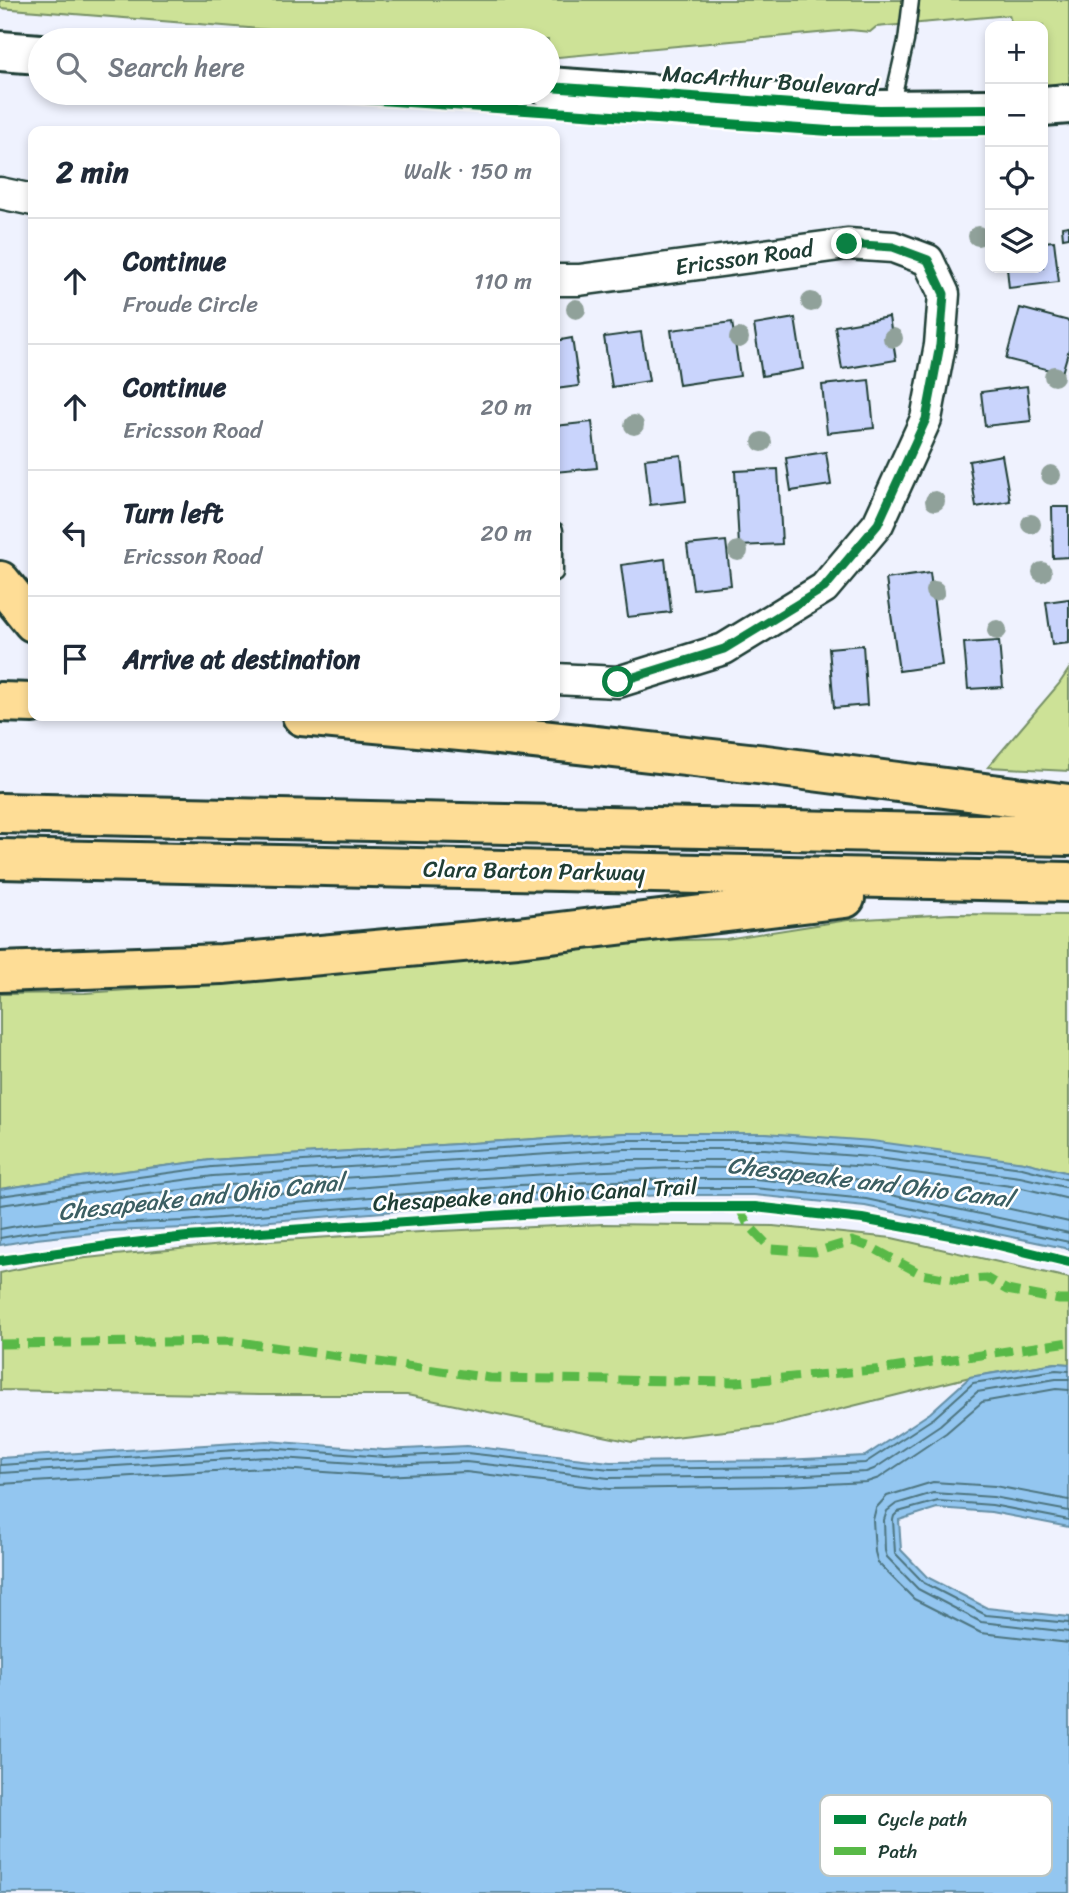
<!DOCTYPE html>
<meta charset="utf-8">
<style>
body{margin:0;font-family:Sriracha,sans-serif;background:#f6f6f7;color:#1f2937}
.controls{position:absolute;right:21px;top:21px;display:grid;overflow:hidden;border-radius:14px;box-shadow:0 4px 10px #0003}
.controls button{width:63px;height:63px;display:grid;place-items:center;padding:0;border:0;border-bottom:2px solid #e0e1e3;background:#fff;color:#1f2937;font:35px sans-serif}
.stop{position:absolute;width:21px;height:21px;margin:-16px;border:5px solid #0b8043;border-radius:50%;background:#fff}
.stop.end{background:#0b8043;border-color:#fff;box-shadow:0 2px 7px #0008}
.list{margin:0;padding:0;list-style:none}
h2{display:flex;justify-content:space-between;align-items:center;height:91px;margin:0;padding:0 28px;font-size:30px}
h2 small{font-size:23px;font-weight:400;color:#747a83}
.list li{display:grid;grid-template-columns:46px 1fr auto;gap:21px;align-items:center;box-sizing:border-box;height:126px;padding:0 28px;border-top:2px solid #e0e1e3}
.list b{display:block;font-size:26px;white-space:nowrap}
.list p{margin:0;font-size:23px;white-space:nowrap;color:#747a83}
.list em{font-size:23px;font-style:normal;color:#747a83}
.icon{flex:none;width:38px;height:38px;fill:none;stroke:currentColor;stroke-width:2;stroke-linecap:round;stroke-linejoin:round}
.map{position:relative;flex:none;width:1069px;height:1893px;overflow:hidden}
.search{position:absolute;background:#fff;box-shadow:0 4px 10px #0003;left:28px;top:28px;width:532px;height:77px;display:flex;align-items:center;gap:18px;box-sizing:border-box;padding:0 24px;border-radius:38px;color:#747a83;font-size:26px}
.panel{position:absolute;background:#fff;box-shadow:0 4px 10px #0003;left:28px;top:126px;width:532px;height:595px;border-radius:14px}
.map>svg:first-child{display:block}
.green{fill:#cde297;stroke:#769066;stroke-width:2}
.water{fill:#93c6f0;stroke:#658fa5;stroke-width:2}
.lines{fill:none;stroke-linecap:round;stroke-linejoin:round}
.shore{stroke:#4d747f;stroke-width:2}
.building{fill:#c9d4fc;stroke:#1f3d34;stroke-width:2}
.service-casing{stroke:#1f3d34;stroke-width:19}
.minor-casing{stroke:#1f3d34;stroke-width:35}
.secondary-casing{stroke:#1f3d34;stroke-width:44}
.primary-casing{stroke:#1f3d34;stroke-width:44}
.service{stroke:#fff;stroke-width:14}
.minor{stroke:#fff;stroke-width:30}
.secondary{stroke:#fff;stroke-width:38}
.primary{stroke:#fedd96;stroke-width:38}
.quiet{stroke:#58b947;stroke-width:9;stroke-dasharray:18 9;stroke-linecap:butt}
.cycleway-casing{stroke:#fff;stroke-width:15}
.cycleway{stroke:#00873e;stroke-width:10}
.tree{fill:#90a19a}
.route{stroke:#0b8043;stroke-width:9}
.labels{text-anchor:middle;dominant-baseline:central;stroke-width:5;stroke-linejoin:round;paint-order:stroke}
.street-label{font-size:23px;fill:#1f3d34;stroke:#fff}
.water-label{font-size:24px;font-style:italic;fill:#3c5f63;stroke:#fff}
.key{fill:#fff;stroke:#bcc5c2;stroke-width:2}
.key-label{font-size:19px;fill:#1f3d34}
</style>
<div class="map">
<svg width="1069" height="1893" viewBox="0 0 1069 1893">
<rect width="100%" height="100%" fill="#eff2fe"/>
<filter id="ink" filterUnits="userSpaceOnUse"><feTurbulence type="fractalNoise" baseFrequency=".0143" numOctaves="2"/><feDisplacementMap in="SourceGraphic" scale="14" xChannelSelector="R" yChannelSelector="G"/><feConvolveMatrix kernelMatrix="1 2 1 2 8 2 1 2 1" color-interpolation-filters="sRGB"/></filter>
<g filter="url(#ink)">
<g class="green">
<polygon points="0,0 1069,0 1069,104 1043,106 1043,26 1012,26 1009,15 876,27 870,32 850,30 548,58 548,40 396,40 0,8"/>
<polygon points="1069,669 1069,771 988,767 1059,684"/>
<polygon points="951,914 1069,915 1069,1173 1024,1162 765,1133 625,1133 211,1160 94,1175 0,1189 0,994 85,993 273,980 637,941 726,939 848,920"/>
<path d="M602,1224L773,1226L892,1238L1069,1278V1364L1055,1363L970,1377L776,1425L632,1442L407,1395H260L0,1390V1273C62,1258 126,1254 189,1248C326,1235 464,1230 602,1224Z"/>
</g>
<g class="water">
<polygon points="625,1133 765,1133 872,1141 1024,1162 1069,1173 1069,1249 865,1206 754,1195 667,1195 521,1201 185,1228 111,1231 36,1239 0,1245 0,1189 94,1175 211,1160"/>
<polygon points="1056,1363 1069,1364 1069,1527 991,1512 937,1508 899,1520 901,1550 927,1577 987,1608 1069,1617 1069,1893 0,1893 0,1458 267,1441 384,1450 467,1446 610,1462 784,1460 865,1456 930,1413 970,1377"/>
</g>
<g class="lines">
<g class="shore">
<polyline points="0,1196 212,1167 625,1140 765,1140 871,1148 1022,1168 1069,1180"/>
<path d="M1069,1199L1018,1187L870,1167L764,1160H625L214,1186L125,1197L122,1201L125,1204C279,1197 432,1179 586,1172C642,1169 699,1166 755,1169C862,1174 965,1199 1069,1222"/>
<polyline points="0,1205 213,1176 625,1149 765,1149 870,1157 1020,1177 1069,1188"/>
<polyline points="0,1229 34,1223 110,1216 184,1212 520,1185 667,1179 755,1179 867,1190 1069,1233"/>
<polyline points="0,1238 35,1232 110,1224 184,1221 521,1194 667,1188 754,1188 866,1199 1069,1242"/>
<polyline points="0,1465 266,1448 384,1457 467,1453 610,1469 784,1467 865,1463 934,1418 973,1383 1056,1370 1069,1371"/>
<polyline points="0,1473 266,1457 384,1465 466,1462 609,1478 785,1476 866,1472 874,1469 940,1425 977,1392 1056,1379 1069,1379"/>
<polyline points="0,1484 266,1468 383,1476 466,1472 609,1489 785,1486 867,1482 879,1478 946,1433 982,1402 1056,1389 1069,1390"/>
<polyline points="1069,1500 995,1486 933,1482 887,1496 876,1508 873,1520 875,1552 878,1563 914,1599 981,1633 1069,1643"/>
<polyline points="1069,1511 993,1497 933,1493 896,1504 887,1511 884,1520 885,1551 887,1557 918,1589 981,1622 1069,1632"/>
<polyline points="1069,1520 992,1505 938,1501 898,1512 894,1516 893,1520 895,1553 924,1583 986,1615 1069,1623"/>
</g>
</g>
<g class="building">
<polygon points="1069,226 1069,237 1063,238 1062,227"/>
<polygon points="1054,241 1059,282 1009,288 1007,268 1043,268 1043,242"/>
<polygon points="1020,308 1069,321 1069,349 1062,373 1006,359"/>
<polygon points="889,317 896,360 842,369 835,326"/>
<polygon points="795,318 803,369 762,376 754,325"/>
<polygon points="732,322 740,376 679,385 671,330"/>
<polygon points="641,332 649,381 612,387 604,337"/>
<polygon points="572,338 579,386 555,389 555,341"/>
<polygon points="869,380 874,428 827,433 822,385"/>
<polygon points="1027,386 1031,421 985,426 981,392"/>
<polygon points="592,422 597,468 555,472 555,426"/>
<polygon points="826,452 831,485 791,491 786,458"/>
<polygon points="681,455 686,501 650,505 645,459"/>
<polygon points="1002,455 1010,501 976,507 969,461"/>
<polygon points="778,469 782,544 739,546 735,471"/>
<polygon points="1052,507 1069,507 1069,557 1053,558"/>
<polygon points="726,541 731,585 693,589 687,545"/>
<polygon points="665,559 671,612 628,617 621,565"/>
<polygon points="930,573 942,665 899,671 886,579"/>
<polygon points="1069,599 1069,643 1052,645 1046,602"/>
<polygon points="999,641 1003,687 968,689 964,643"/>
<polygon points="863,645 867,705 834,708 829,648"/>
</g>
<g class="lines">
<g class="service-casing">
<g id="service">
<polyline points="896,109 895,89 906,41 911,0"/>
<polyline points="555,573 555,530"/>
</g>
</g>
<g class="minor-casing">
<g id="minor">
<polyline points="0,193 33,200"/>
<polyline points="555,280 579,280 847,244 893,247 928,260 944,294 940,345 926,419 878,524 824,588 724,649 618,682 555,679"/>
</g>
</g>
<g class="secondary-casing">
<g id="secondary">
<polyline points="0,51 40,54"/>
<polyline points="548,87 879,110 990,109"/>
<polyline points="1043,106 1069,104"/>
</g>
</g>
<g class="primary-casing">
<g id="primary">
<polyline points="0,581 33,622"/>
<polyline points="0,702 33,703"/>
<polyline points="302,716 471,732 766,765 1069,804"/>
<polyline points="0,813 1069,836"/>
<polyline points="0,859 1069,882"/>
<polyline points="0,972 222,964 517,937 845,898"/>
</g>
</g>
<use href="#service" class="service"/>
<use href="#minor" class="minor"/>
<use href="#secondary" class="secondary"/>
<use href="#primary" class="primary"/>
<g class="quiet">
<polyline points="739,1207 747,1223 771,1249 815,1252 852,1241 873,1248 921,1274 956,1280 986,1278 1007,1290 1059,1300 1069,1300"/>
<polyline points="0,1344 232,1341 490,1378 736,1382 885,1369 1069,1342"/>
</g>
<g class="cycleway-casing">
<g id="cycleway">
<polyline points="548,87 879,110 990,109"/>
<polyline points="277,93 829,131 990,130"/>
<polyline points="0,1261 115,1245 187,1237 523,1214 672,1207 755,1207 862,1219 978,1240 1069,1262"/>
</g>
</g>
<use href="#cycleway" class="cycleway"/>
</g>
<g class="tree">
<circle cx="978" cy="236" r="10"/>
<circle cx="811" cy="302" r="10"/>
<circle cx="576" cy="309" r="10"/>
<circle cx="739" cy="338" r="10"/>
<circle cx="893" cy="338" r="10"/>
<circle cx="1054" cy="376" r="10"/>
<circle cx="634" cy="425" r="10"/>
<circle cx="762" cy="442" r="10"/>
<circle cx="1051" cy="475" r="10"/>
<circle cx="935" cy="501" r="10"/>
<circle cx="1031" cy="524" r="10"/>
<circle cx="738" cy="551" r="10"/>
<circle cx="1042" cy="572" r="10"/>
<circle cx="935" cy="591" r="10"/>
<circle cx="997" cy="630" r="10"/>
</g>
</g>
<g class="lines" filter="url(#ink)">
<polyline class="route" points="618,682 724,649 824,588 878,524 926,419 940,345 944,294 928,260 893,247 847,244"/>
</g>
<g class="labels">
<g class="street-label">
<text transform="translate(770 81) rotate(4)">MacArthur Boulevard</text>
<text transform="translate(744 258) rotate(-8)">Ericsson Road</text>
<text transform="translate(534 871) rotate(1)">Clara Barton Parkway</text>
<text transform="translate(535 1195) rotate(-3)">Chesapeake and Ohio Canal Trail</text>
</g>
<g class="water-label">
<text transform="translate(870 1182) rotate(7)">Chesapeake and Ohio Canal</text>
<text transform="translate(201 1197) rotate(-6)">Chesapeake and Ohio Canal</text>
</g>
</g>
<rect x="820" y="1795" width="232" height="81" rx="10" class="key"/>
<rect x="834" y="1815" width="32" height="9" fill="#00873e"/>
<rect x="834" y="1847" width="32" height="8" fill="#58b947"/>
<g class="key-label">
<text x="878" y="1826">Cycle path</text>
<text x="878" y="1858">Path</text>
</g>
</svg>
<div class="controls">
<button>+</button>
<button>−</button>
<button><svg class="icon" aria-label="locate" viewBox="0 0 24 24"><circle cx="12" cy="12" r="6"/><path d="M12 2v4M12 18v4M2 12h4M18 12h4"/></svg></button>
<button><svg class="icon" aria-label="layers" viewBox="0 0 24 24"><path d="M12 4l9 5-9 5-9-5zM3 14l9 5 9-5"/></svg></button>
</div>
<div class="stop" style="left:618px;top:682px"></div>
<div class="stop end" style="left:847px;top:244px"></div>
<div class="search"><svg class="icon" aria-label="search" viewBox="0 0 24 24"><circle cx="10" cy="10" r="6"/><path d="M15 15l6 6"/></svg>Search here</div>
<section class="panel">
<h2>2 min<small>Walk · 150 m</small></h2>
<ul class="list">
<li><svg class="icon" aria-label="ahead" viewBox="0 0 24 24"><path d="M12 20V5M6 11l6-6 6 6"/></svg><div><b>Continue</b><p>Froude Circle</p></div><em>110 m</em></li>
<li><svg class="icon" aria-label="ahead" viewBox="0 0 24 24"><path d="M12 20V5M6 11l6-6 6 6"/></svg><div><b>Continue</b><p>Ericsson Road</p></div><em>20 m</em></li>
<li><svg class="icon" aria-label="left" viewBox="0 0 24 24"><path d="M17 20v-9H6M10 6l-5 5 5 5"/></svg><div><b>Turn left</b><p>Ericsson Road</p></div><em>20 m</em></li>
<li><svg class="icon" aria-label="arrive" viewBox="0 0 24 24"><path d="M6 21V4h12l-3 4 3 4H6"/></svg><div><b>Arrive at destination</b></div></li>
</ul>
</section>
</div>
